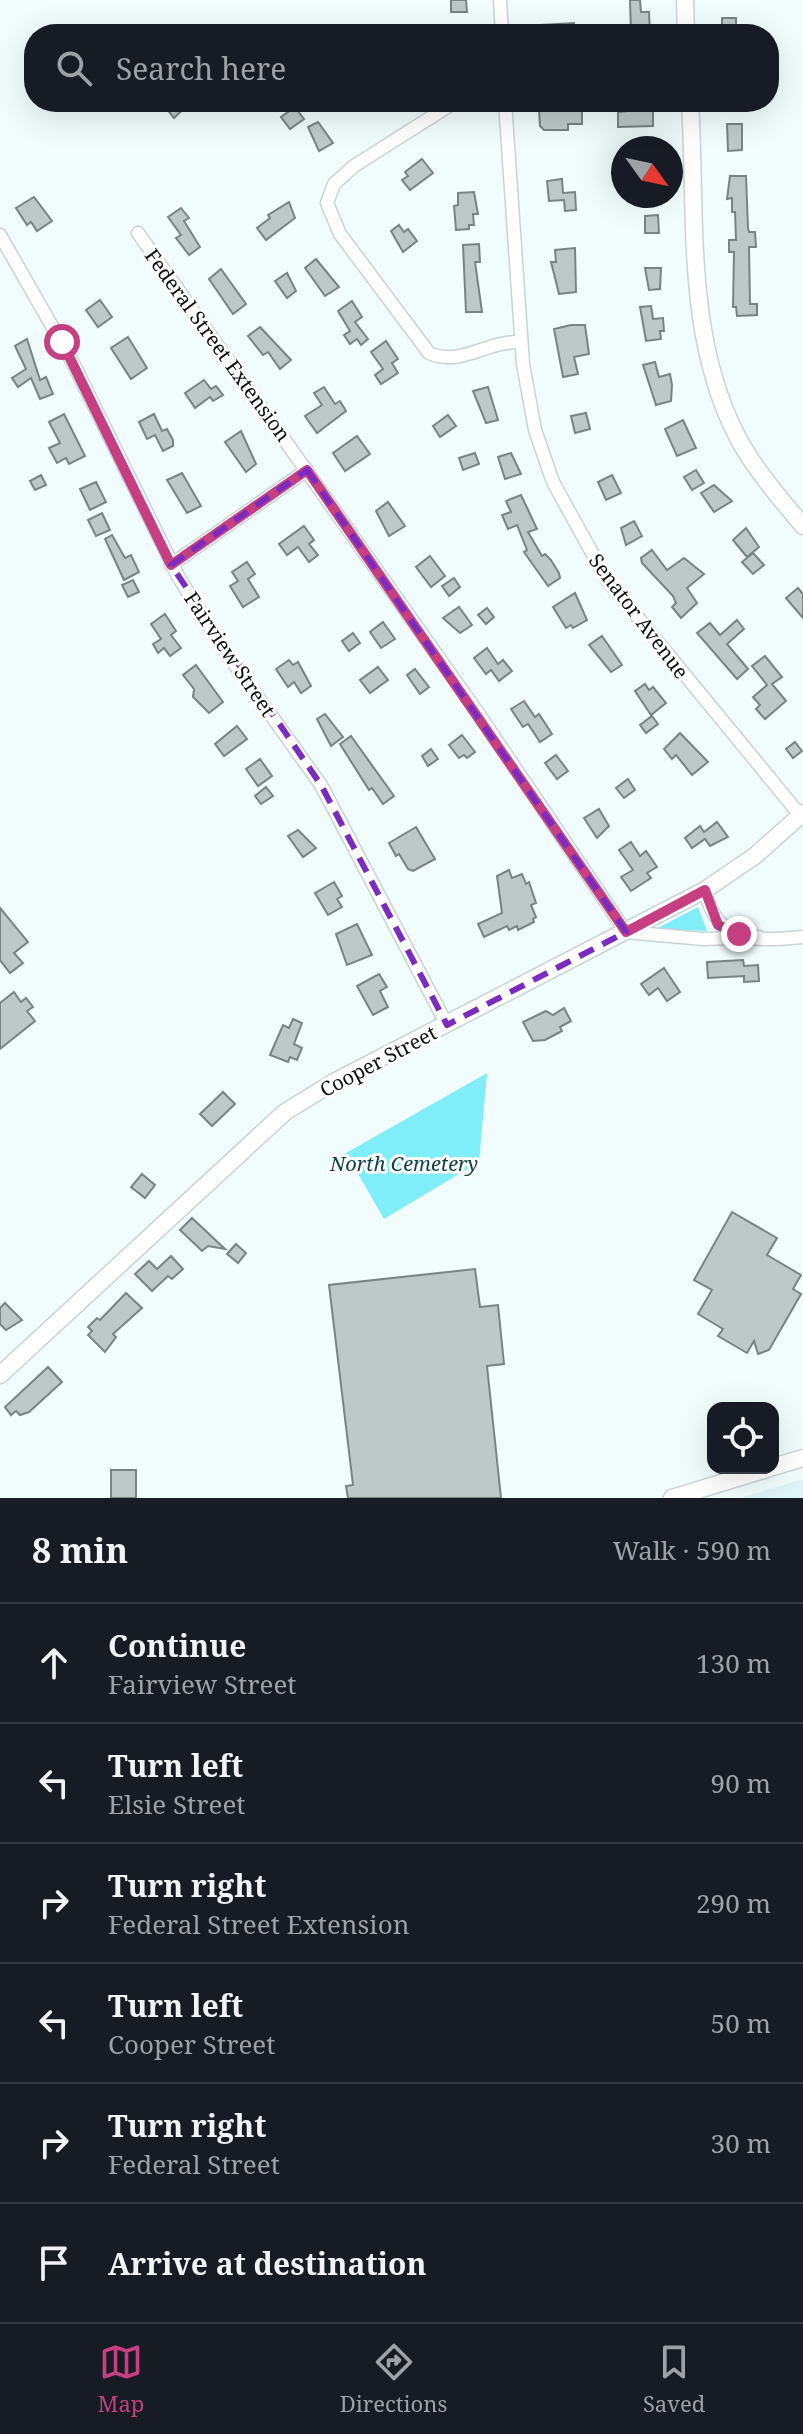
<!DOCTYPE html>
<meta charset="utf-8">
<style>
body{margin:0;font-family:"Noto Serif",serif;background:#242831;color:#f1f3f6}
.controls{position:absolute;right:24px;bottom:24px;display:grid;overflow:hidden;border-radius:16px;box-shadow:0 8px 32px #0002}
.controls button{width:72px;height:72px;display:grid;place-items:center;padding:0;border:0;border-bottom:2px solid #363941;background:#171b24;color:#f1f3f6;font:40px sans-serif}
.compass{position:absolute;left:611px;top:136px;width:72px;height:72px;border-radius:50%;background:#171b24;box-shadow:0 8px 32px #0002;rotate:123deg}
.stop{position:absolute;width:24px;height:24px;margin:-18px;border:6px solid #c64081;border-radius:50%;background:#fff}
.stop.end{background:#c64081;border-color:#fff;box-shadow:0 2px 8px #0008}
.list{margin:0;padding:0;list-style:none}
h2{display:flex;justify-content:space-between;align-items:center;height:104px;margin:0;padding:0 32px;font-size:34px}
h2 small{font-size:26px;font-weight:400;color:#9ea1a6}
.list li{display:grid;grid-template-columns:52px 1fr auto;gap:24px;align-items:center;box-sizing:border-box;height:120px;padding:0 32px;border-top:2px solid #363941}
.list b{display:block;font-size:30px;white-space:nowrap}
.list p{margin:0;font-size:26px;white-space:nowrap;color:#9ea1a6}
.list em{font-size:26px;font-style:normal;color:#9ea1a6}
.icon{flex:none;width:44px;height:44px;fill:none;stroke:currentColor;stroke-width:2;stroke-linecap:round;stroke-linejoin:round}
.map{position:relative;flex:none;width:803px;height:1498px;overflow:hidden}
.search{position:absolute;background:#171b24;box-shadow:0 8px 32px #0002;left:24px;right:24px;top:24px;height:88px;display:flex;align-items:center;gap:20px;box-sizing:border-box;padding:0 28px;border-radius:32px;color:#9ea1a6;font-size:30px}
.sheet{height:824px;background:#171b24}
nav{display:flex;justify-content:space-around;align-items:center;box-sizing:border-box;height:112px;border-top:2px solid #363941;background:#171b24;font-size:22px;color:#9ea1a6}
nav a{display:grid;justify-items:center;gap:4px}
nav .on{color:#c64081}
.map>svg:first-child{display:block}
.built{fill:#def3f5}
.green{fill:#7feef9}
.building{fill:#bdc8c9;stroke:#798384;stroke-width:2}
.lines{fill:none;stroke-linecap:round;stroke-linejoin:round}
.street-casing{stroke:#c9d4d5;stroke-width:15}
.secondary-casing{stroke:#c9d4d5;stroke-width:19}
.street{stroke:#fff;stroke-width:12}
.secondary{stroke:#fff;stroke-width:16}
.route{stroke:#c64081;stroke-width:10}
.marked{fill:none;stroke:#7b2cbf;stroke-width:6;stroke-dasharray:16 10;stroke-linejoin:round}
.labels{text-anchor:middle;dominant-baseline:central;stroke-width:6;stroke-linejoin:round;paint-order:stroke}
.street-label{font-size:20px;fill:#0d1011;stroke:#fff}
.park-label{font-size:20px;font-style:italic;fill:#0d4247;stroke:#fff}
</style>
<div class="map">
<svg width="803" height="1498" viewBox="0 0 803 1498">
<rect width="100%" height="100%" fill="#f1fcfd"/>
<polygon class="built" points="803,1479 803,1498 740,1498"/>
<g class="green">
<polygon points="698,907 707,931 656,929"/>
<polygon points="487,1073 479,1162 384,1219 346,1153"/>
</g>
<g class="building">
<polygon points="451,0 466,0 467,12 451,12"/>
<polygon points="630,0 640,0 641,12 649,12 650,34 631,34"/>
<rect x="722" y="18" width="14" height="16"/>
<polygon points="574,23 575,34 523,34 523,26"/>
<polygon points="175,102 191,102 174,118 166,108"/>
<polygon points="295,107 304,119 290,129 281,117"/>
<polygon points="628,107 653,110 653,126 618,127 618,112 628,111"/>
<polygon points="539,111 582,111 582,124 568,124 568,130 544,130 540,126"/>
<polygon points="318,122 333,143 319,151 308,127"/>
<polygon points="727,124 742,124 742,150 728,151"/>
<polygon points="422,159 433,173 410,190 402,180 408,176 405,172"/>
<polygon points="730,176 746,176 748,228 749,232 755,232 756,247 749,247 750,304 757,304 757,315 737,316 736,307 733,307 734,252 729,252 729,240 736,240 735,212 732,212 732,198 727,199"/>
<polygon points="562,179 563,193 575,192 576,210 565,211 564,200 549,201 547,181"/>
<polygon points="474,192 478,214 473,214 474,225 469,225 469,229 456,230 454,206 458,205 458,193"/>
<polygon points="34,197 52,221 37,231 31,222 27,225 16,208"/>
<polygon points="289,202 295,218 266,240 257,228 270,218 268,215"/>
<polygon points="181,208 189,218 184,221 200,247 189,255 176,238 181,235 168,217"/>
<polygon points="658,215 659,233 645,233 645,216"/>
<polygon points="399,225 404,232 408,229 417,241 403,252 391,231"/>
<polygon points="479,244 480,262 475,262 482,312 466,312 463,245"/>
<polygon points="575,248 576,292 559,294 551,262 556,262 555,250"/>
<polygon points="316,259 339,287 325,296 305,268"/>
<polygon points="645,268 661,268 660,289 649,290"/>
<polygon points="221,269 246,304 233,314 209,279"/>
<polygon points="287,273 296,291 287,298 275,281"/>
<polygon points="100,300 112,317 98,327 86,310"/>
<polygon points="352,301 362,317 355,322 368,339 361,345 357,339 350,344 344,335 350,331 338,311"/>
<polygon points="651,306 653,319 663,318 664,331 660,331 661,339 646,341 640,307"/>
<polygon points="571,325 585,325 589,354 574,357 578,374 563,377 554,329"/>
<polygon points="260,327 291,360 280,369 268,352 263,355 248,336"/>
<polygon points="128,337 147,368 131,379 111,348"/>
<polygon points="27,339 40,380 46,377 53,394 40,399 31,378 18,387 12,378 26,369 15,346"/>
<polygon points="386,341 398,359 392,363 398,373 381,384 375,375 383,369 371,352"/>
<polygon points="655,362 659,377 670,374 672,385 671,401 656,405 643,365"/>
<polygon points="204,380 211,389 216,386 223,395 213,401 210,397 195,408 185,393"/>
<polygon points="324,387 335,404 340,401 346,411 317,433 305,416 322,405 314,393"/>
<polygon points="488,387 498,420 486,423 473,391"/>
<polygon points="586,413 590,429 575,433 571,416"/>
<polygon points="64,414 85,456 69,464 66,458 57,463 49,448 60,443 49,422"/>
<polygon points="154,414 162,431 167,429 173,440 173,446 163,451 155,435 147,439 139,422"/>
<polygon points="448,415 456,426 440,437 433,426"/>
<polygon points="683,420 696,448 677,456 665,429"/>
<polygon points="241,431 256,464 246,472 225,442"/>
<polygon points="357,436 370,454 345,471 333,453"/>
<polygon points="475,453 479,464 463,470 459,458"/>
<polygon points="511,453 521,474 505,479 498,457"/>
<polygon points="696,470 704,483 692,490 684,477"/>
<polygon points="182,473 201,506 187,513 167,480"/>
<polygon points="41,475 46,485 35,490 30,481"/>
<polygon points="612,475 621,493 606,500 598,482"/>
<polygon points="96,482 106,502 90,510 80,489"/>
<polygon points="714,485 732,501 714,512 701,493"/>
<polygon points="521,495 537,529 528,532 542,556 545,554 551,560 559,573 560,578 548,586 524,552 527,550 517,525 508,529 502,515 511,512 506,501"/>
<polygon points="388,502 405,526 389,536 376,511"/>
<polygon points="102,513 110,530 96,536 88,520"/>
<polygon points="634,521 642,536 626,545 621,528"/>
<polygon points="304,526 314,540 309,544 318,555 309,562 298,547 287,555 279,544"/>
<polygon points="746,528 759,547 747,557 733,540"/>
<polygon points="112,535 125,558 131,555 139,572 124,580 105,539"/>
<polygon points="652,550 667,570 684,558 704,574 687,588 697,603 681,618 672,607 676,603 673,596 642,563 641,558"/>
<polygon points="753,553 764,565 753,574 742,562"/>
<polygon points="430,556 445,576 431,587 416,567"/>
<polygon points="247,562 255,574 248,579 259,597 243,607 230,586 238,581 232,572"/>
<polygon points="454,578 460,587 449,596 442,586"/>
<polygon points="133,580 139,592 128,597 122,585"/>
<polygon points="798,588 803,594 803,618 786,598"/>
<polygon points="575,593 587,620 573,628 571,625 566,628 553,607"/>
<polygon points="459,607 472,625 460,633 443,618"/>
<polygon points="487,608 494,617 486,624 478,615"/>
<polygon points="165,614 176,631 171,635 181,648 170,656 164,648 158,653 153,644 161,639 151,624"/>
<polygon points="737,620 744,629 727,644 748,669 737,679 697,633 710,623 720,635"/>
<polygon points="383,622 395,639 381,648 370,632"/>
<polygon points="353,633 360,643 349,651 342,641"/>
<polygon points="602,636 622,665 611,672 589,645"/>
<polygon points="487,648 498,664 503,660 512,671 499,681 491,670 486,674 474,658"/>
<polygon points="765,656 782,677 772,684 786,701 765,719 756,709 760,705 753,697 767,685 752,666"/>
<polygon points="289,660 293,665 298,662 311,686 301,693 294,682 288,687 276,669"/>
<polygon points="196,665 223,702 209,713 193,697 194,689 183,675"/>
<polygon points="378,667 388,680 370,693 360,680"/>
<polygon points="415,669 429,687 420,694 407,675"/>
<polygon points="645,684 649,690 653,687 666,703 651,715 635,691"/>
<polygon points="524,701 535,717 539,714 552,734 540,742 528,724 523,727 511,709"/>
<polygon points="325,714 343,737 331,746 317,719"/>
<polygon points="652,716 658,724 646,733 640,725"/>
<polygon points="237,726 247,739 224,756 215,744"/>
<polygon points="680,733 708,762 692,775 676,755 672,759 664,749"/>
<polygon points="462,735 475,752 467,758 464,755 459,758 449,745"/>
<polygon points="351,736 394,796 383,804 372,788 369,790 340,744"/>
<polygon points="795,742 802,751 793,758 786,749"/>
<polygon points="431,749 438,759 428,766 422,756"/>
<polygon points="556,755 568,771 557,779 545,763"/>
<polygon points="260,759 272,776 258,786 246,769"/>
<polygon points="628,779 635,790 624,798 616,788"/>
<polygon points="266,787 273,796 261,804 255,796"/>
<polygon points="599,809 609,826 597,838 584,818"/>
<polygon points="717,822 728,837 710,846 705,839 692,848 685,838 700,826 704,832"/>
<polygon points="416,827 435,859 413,871 408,869 399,854 396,856 389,843"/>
<polygon points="298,830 316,848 303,857 288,836"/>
<polygon points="631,842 640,856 646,851 657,867 647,873 651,878 631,891 621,877 633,870 619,850"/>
<polygon points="509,870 512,878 522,874 526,884 529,882 536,903 531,905 536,917 533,919 534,922 518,930 517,926 509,930 507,926 484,937 478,924 502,913 497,876"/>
<polygon points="334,882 342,896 337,899 342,907 328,915 315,893"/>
<polygon points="0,908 28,942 14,953 23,963 10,973 0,960"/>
<polygon points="357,924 372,955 347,965 336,934"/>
<polygon points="743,960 744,966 758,965 759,981 744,982 744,976 708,978 707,962"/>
<polygon points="664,968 680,992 667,1001 658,988 649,995 641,984"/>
<polygon points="379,974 387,987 380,991 388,1007 373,1015 357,986"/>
<polygon points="14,992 21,1002 26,998 33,1007 27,1011 35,1021 0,1049 0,1003"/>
<polygon points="564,1008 571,1021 560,1027 562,1031 545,1040 533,1041 523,1022 546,1011 553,1015"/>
<polygon points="293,1019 302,1023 294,1044 302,1048 297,1060 290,1057 288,1062 270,1055 283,1025 289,1028"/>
<polygon points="223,1092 235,1104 212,1126 200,1114"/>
<polygon points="142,1174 155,1185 145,1198 131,1187"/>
<polygon points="732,1212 777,1238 767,1255 801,1275 793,1289 801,1294 769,1350 758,1354 754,1341 747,1353 718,1336 723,1329 698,1314 712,1290 694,1280"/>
<polygon points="192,1218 225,1249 208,1246 202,1251 180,1230"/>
<polygon points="236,1244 246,1253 238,1263 227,1254"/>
<polygon points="171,1256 183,1269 172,1279 168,1276 152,1291 135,1274 149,1261 157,1269"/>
<polygon points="475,1269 480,1307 498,1305 504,1364 487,1366 501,1498 348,1498 346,1486 353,1485 329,1285"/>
<polygon points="126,1293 142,1308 113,1334 116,1337 105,1352 88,1335 92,1331 88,1327 97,1318 100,1320"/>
<polygon points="5,1303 22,1320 6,1330 0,1324 0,1308"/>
<polygon points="48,1367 62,1382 29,1412 20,1415 16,1411 11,1415 5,1407"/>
<rect x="111" y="1470" width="25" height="28"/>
</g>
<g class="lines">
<g class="street-casing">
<g id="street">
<polyline points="500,0 502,34"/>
<path d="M455,102L354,166L334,184L327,203L340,234L429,353C461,367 486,341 520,342"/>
<polyline points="505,102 523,364 535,430 553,482 607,580 800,815"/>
<polyline points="138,233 478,713 626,932 703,939 759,937"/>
<polyline points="0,235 73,363 179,578 225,651 321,785 447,1025"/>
<polyline points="171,565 307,470"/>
<path d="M705,890C717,945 755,941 803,937"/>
</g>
</g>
<g class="secondary-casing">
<g id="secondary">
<polyline points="685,0 686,34"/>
<path d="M690,102C697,213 684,336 738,438C755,470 780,498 803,526"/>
<polyline points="0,1375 285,1112 334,1082 705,890 756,855 803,813"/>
<polyline points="773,1467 803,1458"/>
<polyline points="672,1498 770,1468"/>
</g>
</g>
<use href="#street" class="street"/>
<use href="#secondary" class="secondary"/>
</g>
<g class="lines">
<polyline class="route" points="62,342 171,565 307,470 626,932 705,890 718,925 739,934"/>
</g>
<path class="marked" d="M307,470L626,932L447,1025L321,785L171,565Z"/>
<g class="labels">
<g class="street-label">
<text transform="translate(218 345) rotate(54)">Federal Street Extension</text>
<text transform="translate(639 616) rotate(53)">Senator Avenue</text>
<text transform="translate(230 654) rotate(56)">Fairview Street</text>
<text transform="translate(378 1061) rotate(-28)">Cooper Street</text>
</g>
<g class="park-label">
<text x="404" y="1163">North Cemetery</text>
</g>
</g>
</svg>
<div class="controls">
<button><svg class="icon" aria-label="locate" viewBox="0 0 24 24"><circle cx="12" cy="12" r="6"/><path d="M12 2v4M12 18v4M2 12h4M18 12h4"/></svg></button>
</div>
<svg class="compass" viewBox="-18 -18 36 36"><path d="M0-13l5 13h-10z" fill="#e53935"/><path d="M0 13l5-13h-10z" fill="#9ea1a6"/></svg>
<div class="stop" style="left:62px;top:342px"></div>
<div class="stop end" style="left:739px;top:934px"></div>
<div class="search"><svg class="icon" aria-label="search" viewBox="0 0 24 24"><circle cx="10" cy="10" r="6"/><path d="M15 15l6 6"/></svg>Search here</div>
</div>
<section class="sheet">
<h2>8 min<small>Walk · 590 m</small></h2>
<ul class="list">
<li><svg class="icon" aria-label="ahead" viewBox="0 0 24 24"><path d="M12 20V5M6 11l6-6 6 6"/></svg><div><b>Continue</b><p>Fairview Street</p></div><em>130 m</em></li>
<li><svg class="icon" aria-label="left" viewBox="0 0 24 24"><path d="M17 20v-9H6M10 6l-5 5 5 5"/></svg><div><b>Turn left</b><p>Elsie Street</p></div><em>90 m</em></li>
<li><svg class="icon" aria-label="right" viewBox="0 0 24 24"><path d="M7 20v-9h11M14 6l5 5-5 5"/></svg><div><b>Turn right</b><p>Federal Street Extension</p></div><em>290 m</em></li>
<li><svg class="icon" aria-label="left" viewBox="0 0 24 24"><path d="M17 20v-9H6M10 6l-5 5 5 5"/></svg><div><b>Turn left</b><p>Cooper Street</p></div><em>50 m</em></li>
<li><svg class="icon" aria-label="right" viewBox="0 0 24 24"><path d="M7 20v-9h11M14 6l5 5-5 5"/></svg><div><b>Turn right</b><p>Federal Street</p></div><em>30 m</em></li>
<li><svg class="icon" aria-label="arrive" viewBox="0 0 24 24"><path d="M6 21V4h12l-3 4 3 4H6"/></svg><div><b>Arrive at destination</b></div></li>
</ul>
</section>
<nav>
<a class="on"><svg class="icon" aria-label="map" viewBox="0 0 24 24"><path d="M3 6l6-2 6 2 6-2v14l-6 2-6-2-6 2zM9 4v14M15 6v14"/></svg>Map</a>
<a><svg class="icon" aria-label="directions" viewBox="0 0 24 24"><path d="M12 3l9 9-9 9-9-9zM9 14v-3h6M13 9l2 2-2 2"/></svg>Directions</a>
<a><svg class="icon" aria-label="saved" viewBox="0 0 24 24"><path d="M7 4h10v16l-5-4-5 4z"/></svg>Saved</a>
</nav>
